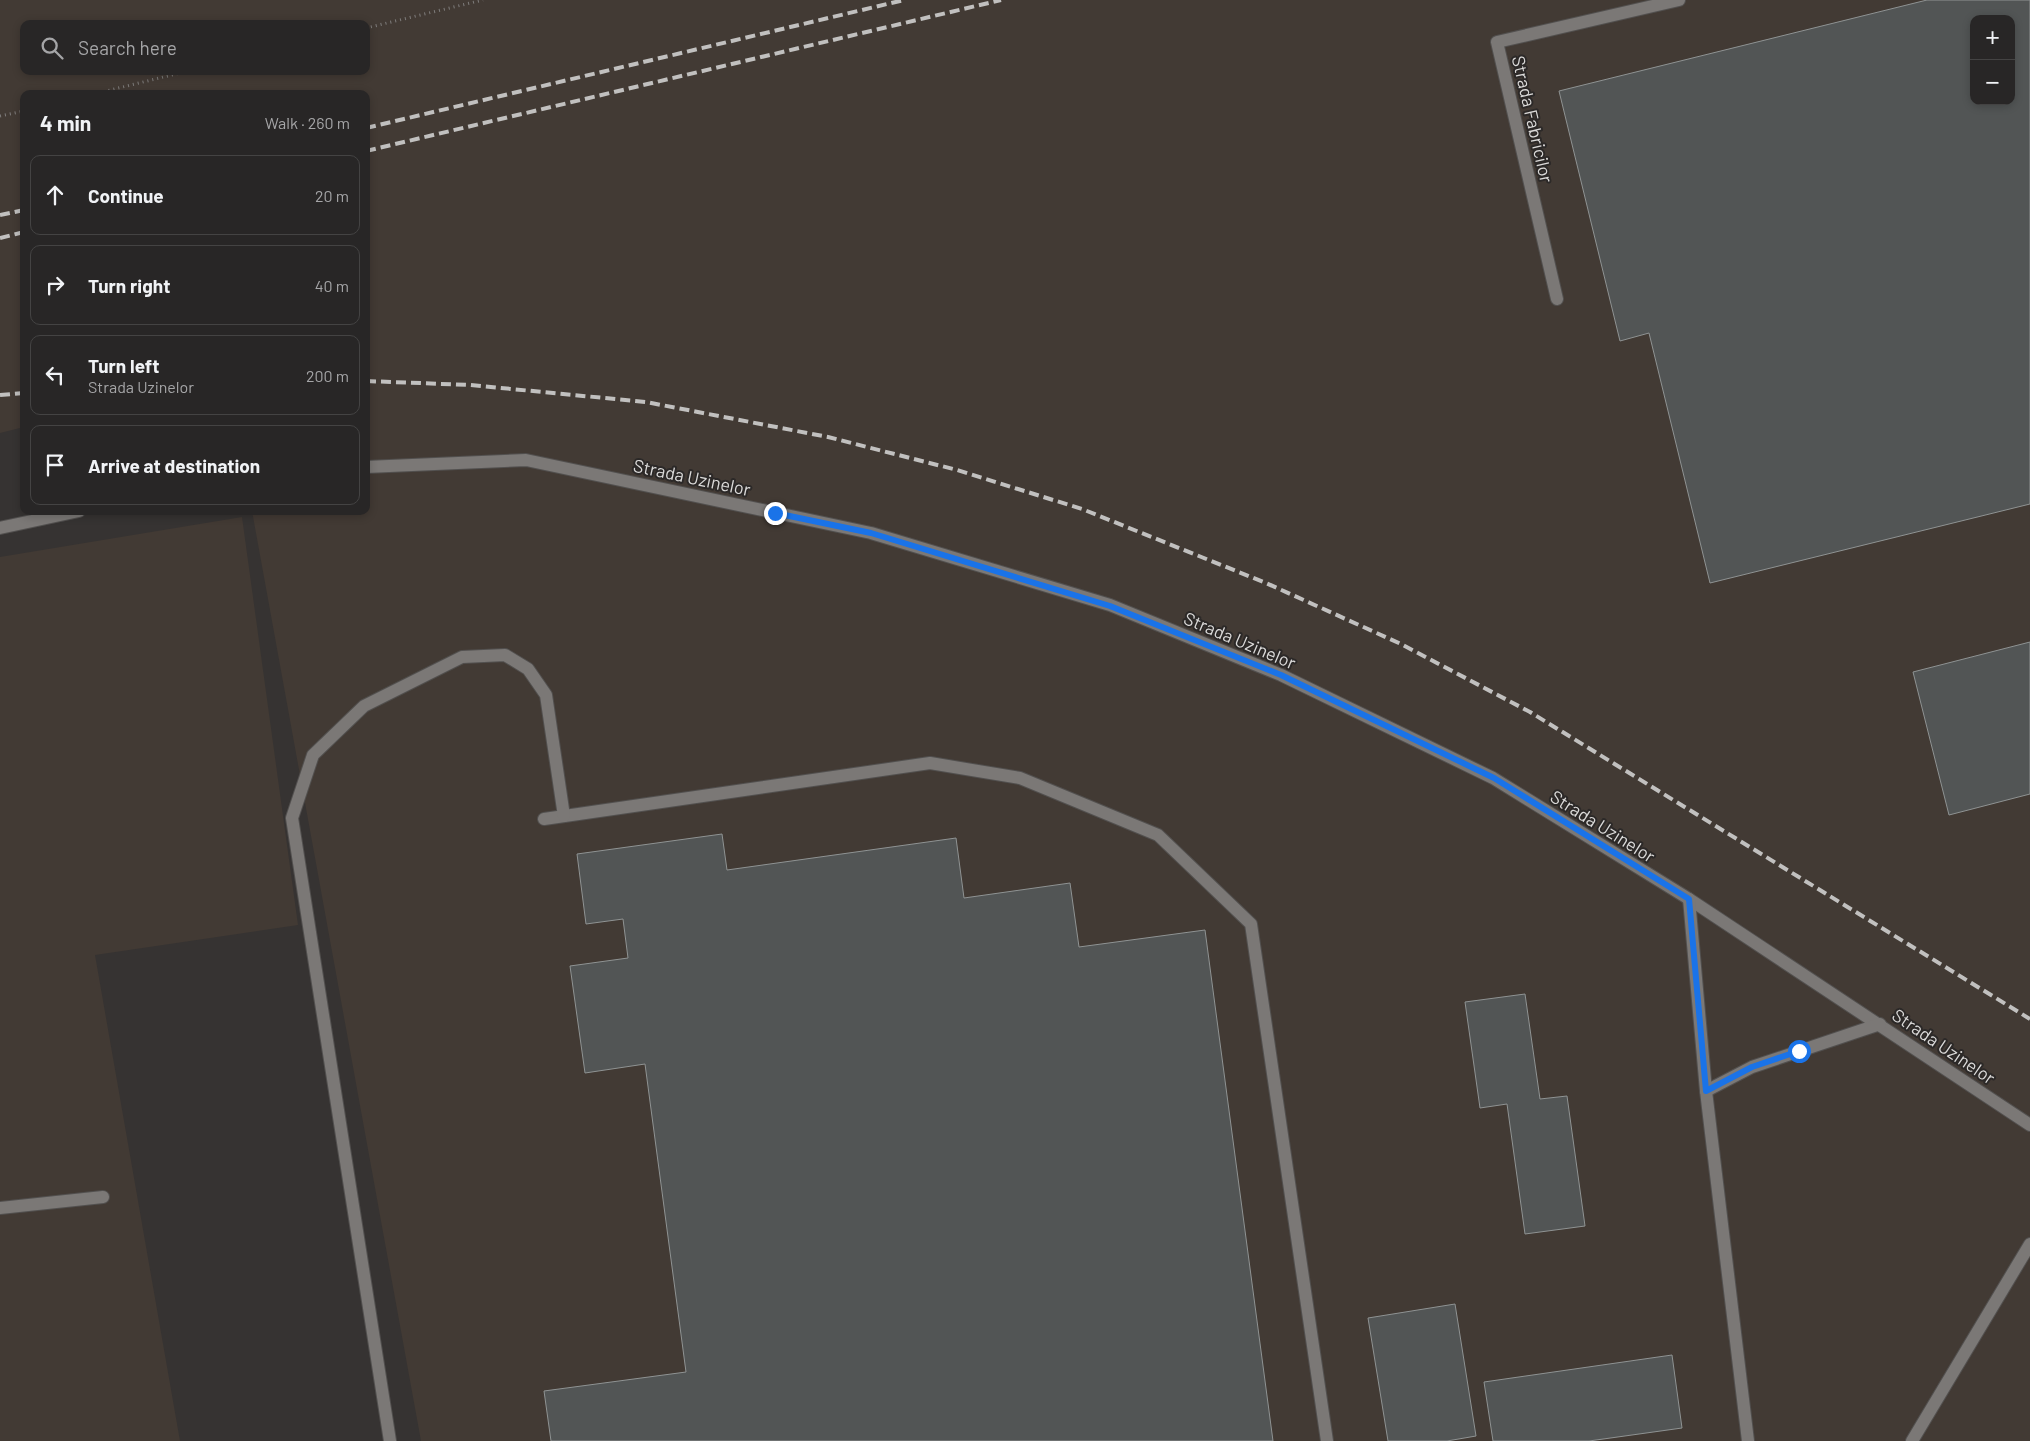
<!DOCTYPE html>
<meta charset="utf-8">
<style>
body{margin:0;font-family:Barlow,sans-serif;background:#343232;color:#f1f3f6}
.controls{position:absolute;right:15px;top:15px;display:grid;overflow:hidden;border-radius:10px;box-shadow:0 2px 8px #0003}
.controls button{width:45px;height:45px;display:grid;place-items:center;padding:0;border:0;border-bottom:1px solid #444343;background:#282626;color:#f1f3f6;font:25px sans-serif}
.stop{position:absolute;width:15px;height:15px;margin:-11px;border:4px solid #1a73e8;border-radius:50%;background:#fff}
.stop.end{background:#1a73e8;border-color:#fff;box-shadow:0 1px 5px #0008}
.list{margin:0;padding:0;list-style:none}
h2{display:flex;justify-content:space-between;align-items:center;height:65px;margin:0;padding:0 20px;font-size:21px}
h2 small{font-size:16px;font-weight:400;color:#a5a5a7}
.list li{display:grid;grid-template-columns:32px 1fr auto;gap:15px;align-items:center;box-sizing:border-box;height:80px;margin:0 10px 10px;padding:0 10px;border:1px solid #444343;border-radius:10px}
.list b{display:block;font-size:19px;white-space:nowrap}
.list p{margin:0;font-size:16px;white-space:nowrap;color:#a5a5a7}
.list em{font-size:16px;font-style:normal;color:#a5a5a7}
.icon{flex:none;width:28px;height:28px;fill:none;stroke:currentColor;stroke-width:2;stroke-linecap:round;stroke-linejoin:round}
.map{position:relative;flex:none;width:2030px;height:1441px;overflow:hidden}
.search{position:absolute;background:#282626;box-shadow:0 2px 8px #0003;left:20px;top:20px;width:350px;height:55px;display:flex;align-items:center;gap:12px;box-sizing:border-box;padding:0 18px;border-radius:10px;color:#a5a5a7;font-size:19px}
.panel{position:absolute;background:#282626;box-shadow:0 2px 8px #0003;left:20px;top:90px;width:350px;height:425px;border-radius:10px}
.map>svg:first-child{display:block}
.built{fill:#423a34;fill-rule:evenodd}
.building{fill:#525555;stroke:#8f9393;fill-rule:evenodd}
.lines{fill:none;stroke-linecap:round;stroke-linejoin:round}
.minor-casing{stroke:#52504f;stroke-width:14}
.path{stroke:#7f7d7c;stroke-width:3;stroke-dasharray:1 4;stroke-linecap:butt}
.minor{stroke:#7b7876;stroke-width:12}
.rail{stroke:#c1c0bf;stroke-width:4;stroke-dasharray:10 5;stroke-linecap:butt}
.route{stroke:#1a73e8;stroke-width:6}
.labels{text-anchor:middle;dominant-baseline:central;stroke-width:4;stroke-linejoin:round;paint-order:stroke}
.street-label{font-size:18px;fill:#dbdad9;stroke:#2c2928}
</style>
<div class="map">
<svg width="2030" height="1441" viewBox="0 0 2030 1441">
<rect width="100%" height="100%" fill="#363332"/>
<g class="built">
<path d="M0,0H2030V1441H421L252,511H366V94H24V427L0,433ZM1974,19H2011V101H1974ZM24,24H366V71H24Z"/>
<polygon points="242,517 298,925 95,955 180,1441 0,1441 0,557"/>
</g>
<g class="building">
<path d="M1927,0H2030V504L1710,583L1649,333L1620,341L1559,91ZM1974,19H2011V101H1974Z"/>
<polygon points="2030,642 2030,794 1949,815 1913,672"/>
<polygon points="722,834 727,870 956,838 964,898 1070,883 1079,947 1205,930 1273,1441 551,1441 544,1391 686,1372 645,1064 585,1073 570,966 628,958 623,919 586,924 577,854"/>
<polygon points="1525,994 1540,1099 1567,1096 1585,1226 1525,1234 1507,1104 1480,1108 1465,1002"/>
<polygon points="1455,1304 1476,1436 1447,1441 1388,1441 1368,1318"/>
<polygon points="1672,1355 1682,1428 1589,1441 1493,1441 1484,1382"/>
</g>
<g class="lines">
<g class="minor-casing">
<g id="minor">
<polyline points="1557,299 1497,42 1679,0"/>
<polyline points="366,467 526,460 871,533 1110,605 1281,675 1493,778 1689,899 2030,1125"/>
<polyline points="0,528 79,511"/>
<polyline points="544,819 930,763 1020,778 1158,835 1251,924 1327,1441"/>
<polyline points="1689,899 1706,1091 1748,1441"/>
<polyline points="1706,1091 1752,1067 1880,1024"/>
<polyline points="0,1208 103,1197"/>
<polyline points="390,1441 292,818 313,755 364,706 462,657 505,655 528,669 546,695 564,816"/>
<polyline points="1912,1441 2030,1244"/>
</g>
</g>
<g class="path">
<polyline points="366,28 483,0"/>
<polyline points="94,94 188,71"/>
<polyline points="0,116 24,111"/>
</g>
<use href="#minor" class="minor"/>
<g class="rail">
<polyline points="366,128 904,0"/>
<polyline points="366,151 1001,0"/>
<polyline points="0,215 24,210"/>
<polyline points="0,238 24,232"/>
<polyline points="366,381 470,385 646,402 828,437 957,470 1082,509 1266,583 1401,644 1530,712 2030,1019"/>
<polyline points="0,395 24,393"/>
</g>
</g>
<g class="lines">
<polyline class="route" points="775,513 871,533 1110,606 1281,675 1494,778 1689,899 1706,1091 1752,1067 1799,1051"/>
</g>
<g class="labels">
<g class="street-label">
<text transform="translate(1533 119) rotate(77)">Strada Fabricilor</text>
<text transform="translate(692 477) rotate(12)">Strada Uzinelor</text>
<text transform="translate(1240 640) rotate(23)">Strada Uzinelor</text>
<text transform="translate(1603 826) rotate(32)">Strada Uzinelor</text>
<text transform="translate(1944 1046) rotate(34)">Strada Uzinelor</text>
</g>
</g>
</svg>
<div class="controls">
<button>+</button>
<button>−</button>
</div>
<div class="stop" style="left:1799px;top:1051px"></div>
<div class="stop end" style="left:775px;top:513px"></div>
<div class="search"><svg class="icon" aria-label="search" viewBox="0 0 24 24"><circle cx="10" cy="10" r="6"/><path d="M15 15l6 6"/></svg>Search here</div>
<section class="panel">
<h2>4 min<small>Walk · 260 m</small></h2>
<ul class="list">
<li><svg class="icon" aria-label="ahead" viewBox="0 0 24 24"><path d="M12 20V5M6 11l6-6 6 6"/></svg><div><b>Continue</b></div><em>20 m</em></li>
<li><svg class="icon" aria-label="right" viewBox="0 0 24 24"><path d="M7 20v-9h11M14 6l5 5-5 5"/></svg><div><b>Turn right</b></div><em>40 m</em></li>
<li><svg class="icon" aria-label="left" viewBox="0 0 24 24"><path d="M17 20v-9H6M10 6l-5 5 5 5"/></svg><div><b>Turn left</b><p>Strada Uzinelor</p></div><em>200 m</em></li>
<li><svg class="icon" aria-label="arrive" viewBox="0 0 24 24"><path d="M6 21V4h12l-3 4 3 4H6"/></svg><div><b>Arrive at destination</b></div></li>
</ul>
</section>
</div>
